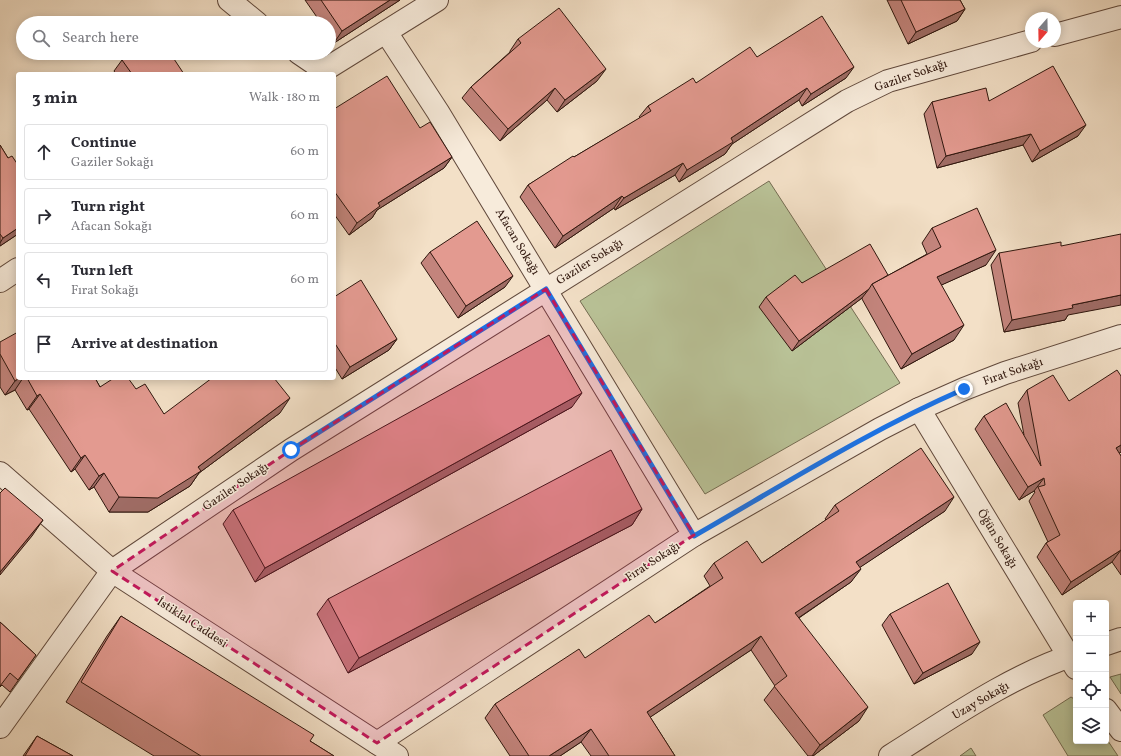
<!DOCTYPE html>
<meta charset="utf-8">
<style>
body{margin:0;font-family:Vollkorn,serif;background:#f7f7f7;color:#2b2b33}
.controls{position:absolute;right:12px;bottom:12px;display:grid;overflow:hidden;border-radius:4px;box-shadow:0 2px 10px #0003}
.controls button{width:36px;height:36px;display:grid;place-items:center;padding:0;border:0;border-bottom:1px solid #e1e1e2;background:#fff;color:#2b2b33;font:20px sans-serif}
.compass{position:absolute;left:1025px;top:12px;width:36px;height:36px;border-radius:50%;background:#fff;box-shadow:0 2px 10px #0003;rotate:200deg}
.stop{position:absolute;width:12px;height:12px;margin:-9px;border:3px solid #1a73e8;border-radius:50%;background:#fff}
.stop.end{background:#1a73e8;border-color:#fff;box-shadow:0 1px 4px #0008}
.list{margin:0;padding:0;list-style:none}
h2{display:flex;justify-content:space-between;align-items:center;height:52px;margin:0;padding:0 16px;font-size:17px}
h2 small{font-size:13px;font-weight:400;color:#7c7c81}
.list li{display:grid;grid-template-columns:26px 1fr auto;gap:12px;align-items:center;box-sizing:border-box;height:56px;margin:0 8px 8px;padding:0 8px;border:1px solid #e1e1e2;border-radius:4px}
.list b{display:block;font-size:15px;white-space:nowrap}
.list p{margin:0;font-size:13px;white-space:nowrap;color:#7c7c81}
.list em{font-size:13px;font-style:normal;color:#7c7c81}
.icon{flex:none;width:22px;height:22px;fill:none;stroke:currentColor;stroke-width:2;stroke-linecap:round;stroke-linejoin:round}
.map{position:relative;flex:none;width:1121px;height:756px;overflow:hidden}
.search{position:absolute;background:#fff;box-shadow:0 2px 10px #0003;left:16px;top:16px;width:320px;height:44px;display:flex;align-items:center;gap:10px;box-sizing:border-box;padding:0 14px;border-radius:22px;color:#7c7c81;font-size:15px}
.panel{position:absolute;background:#fff;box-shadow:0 2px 10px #0003;left:16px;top:72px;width:320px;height:308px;border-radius:4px}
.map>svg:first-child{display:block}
.green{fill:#b9c297;stroke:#746c52}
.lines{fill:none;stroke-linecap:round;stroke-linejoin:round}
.minor-casing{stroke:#61493c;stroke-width:24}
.minor{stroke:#f7ebdb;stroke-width:22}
.wall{fill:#c3847c;stroke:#30170e}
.shaded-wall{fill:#9f6c65;stroke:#30170e}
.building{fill:#e39a90;stroke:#30170e}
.route{stroke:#1a73e8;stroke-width:5}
.marked{fill:#c2185b;fill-opacity:0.2;stroke:#c2185b;stroke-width:3;stroke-dasharray:8 5;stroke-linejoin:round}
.labels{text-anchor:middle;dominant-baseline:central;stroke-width:3;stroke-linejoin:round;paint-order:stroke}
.street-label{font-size:12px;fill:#30170e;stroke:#f7ebdb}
</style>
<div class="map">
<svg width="1121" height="756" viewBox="0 0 1121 756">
<rect width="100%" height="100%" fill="#f3e0c7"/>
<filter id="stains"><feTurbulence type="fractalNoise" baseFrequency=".005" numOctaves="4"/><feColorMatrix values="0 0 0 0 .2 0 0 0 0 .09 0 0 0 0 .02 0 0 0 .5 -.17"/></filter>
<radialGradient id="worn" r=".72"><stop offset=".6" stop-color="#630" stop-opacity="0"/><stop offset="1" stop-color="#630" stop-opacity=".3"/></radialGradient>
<g class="green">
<polygon points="769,181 900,383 705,494 580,301"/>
<polygon points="1121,674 1121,694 1110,677"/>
<polygon points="1071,697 1076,700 1076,741 1106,741 1106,738 1118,756 1068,756 1043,715"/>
<polygon points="971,748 976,756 960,756"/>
</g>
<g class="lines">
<g class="minor-casing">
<g id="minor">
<polyline points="229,0 257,23"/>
<polyline points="386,32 438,112 694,535"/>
<polyline points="1055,35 1121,17"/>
<polyline points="299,53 324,70"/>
<polyline points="318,74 437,0"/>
<polyline points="0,281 18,269"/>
<polyline points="919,409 1076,668"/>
<polyline points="0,473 112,571 397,756"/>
<polyline points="1106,644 1121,639"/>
<polyline points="1106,710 1121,730"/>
<polyline points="0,727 112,571 291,450 847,101 888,81 1031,41"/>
<polyline points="377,743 694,535 880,429 919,409 964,389 1005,373 1121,336"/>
<path d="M890,756C949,719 1009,676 1076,654"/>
</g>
</g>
<use href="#minor" class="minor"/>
</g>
<g class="wall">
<polygon points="305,0 400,0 334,43 329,35 329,23 321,23"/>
<polygon points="887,0 960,0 965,9 957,21 908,44"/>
<polygon points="518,39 597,81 557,112 547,100 500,141 462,98 471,87 510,52 510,51"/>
<polygon points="757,57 846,78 802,106 799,100 732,144 725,154 679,182 675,175 615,210 614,208 555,248 520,197 528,185 574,157 640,118 639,117 648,106 696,83"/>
<polygon points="122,60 184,74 116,74 114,71"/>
<polygon points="989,101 1078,136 1032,162 1023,145 937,168 924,114 932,102"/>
<polygon points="334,109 420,128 452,157 444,168 377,210 372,218 349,235 334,214"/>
<polygon points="0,145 8,158 18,165 18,234 0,246"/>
<polygon points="932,228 986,265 941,285 954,340 901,369 862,299 862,298 792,351 759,307 766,297 802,283 887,276 927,254 922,243"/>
<polygon points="430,252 505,287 458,318 421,263"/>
<polygon points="999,253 1068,315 1065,320 1004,332 991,265"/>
<polygon points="334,297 397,339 389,350 342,379 334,366"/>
<polygon points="0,342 18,378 95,378 100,387 136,389 164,414 280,413 199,473 190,486 148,512 109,512 94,487 89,490 75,469 71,472 29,409 27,410 15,390 5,395 0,387"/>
<polygon points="1027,390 1069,401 1121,452 1119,453 1121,456 1121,575 1112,562 1062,595 1037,557 1046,543 1048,542 1029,501 1035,492 1034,491 1019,500 975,429 984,416 1024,435 1018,403"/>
<polygon points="572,407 255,582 223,524 233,510"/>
<polygon points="835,505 945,511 860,567 851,582 799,618 859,721 813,756 808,756 764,700 775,686 751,650 650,717 675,756 591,756 581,742 560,756 510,756 485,718 495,704 655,623 710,586 704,576 714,563 762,563 826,520 825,519"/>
<polygon points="642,509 632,525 348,673 317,614 328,599"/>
<polygon points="890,614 972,654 914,684 882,625"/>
<polygon points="121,616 310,741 334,756 154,756 66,702 107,636"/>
<polygon points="0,622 36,655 10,692 2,685 0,687"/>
<polygon points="37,736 73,756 23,756"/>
</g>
<g class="shaded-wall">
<polygon points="390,0 400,0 334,43 342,31"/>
<polygon points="965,9 957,21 908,44 916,32"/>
<polygon points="854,67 846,78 802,106 811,94"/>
<polygon points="606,69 597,81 557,112 565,100"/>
<polygon points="555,88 547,100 500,141 508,129"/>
<polygon points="807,88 799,100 732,144 725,154 679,182 687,170 731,138"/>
<polygon points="1086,125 1078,136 1032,162 1040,151"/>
<polygon points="1031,134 1023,145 937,168 946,156"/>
<polygon points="452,157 444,168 377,210 372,218 349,235 357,223 378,203"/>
<polygon points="683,163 675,175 615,210 624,198"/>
<polygon points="622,196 614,208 555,248 563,236"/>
<polygon points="18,228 18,234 0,246 0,243 3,238"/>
<polygon points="996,250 986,265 926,292 937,277"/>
<polygon points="513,276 505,287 458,318 466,306"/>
<polygon points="869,289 862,298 792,351 799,341"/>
<polygon points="1121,295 1121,305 1068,315 1065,320 1004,332 1012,320 1072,305"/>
<polygon points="964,325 954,340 901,369 912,354"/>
<polygon points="397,339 389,350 342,379 350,367"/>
<polygon points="19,378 23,378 15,390 5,395 15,381"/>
<polygon points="582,393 572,407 255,582 265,568"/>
<polygon points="40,394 29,409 27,410 37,396"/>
<polygon points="290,398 280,413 199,473 190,486 148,512 109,512 119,497 198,467"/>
<polygon points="1121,445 1121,452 1107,461 1116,448"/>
<polygon points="85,455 75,469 71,472 81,458"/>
<polygon points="104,473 94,487 89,490 99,476"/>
<polygon points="1044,478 1034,491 1019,500 1028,487"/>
<polygon points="954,497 945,511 847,576 856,562"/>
<polygon points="642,509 632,525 348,673 359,658"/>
<polygon points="43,520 32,536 0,575 0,572"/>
<polygon points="1121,550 1112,562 1062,595 1071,582"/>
<polygon points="861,569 851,582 785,627 795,613"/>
<polygon points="761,636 751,650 637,726 647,712"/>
<polygon points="980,642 972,654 914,684 923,673"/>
<polygon points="868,707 859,721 813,756 812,756 820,745"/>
<polygon points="591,729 581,742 560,756 549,756"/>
</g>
<g class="building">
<polygon points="321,0 390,0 342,31"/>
<polygon points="901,0 960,0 965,9 916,32"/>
<polygon points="559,8 606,69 565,100 555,88 508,129 471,87 521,43 518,39"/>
<polygon points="822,16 854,67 811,94 807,88 731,138 733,142 687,170 683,163 624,198 622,196 563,236 528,185 573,156 574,157 651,111 648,106 693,78 696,83 750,47 757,57"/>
<polygon points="132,53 170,53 184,74 132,74 122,60"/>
<polygon points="1053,66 1086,125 1040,151 1031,134 946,156 932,102 986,88 989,101"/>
<polygon points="387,76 420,128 430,122 452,157 378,203 380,206 357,223 334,191 334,109"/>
<polygon points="0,145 8,158 12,156 18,165 18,228 3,238 0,234"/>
<polygon points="977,208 996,250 937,277 964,325 912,354 872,284 941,247 932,228"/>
<polygon points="477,221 513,276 466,306 430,252"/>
<polygon points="1121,234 1121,295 1072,305 1073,308 1012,320 999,253 1061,242 1061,246"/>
<polygon points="870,244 888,275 883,278 872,284 869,289 799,341 766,297 795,275 802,283"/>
<polygon points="361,280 397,339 350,367 334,342 334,297"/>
<polygon points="18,332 18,378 19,378 15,381 0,354 0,342"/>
<polygon points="549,335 582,393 265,568 233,510"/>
<polygon points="1117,370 1121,376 1121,445 1116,448 1121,456 1121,550 1071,582 1046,543 1060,535 1038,487 1045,485 1044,478 1028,487 984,416 1006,403 1041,466 1027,390 1053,375 1069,401"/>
<polygon points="27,378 95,378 100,387 114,378 128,378 136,389 145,384 164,414 212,378 274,378 290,398 198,467 201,471 158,498 119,497 104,473 99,476 85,455 81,458 40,394 37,396"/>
<polygon points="921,448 954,497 856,562 861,569 795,613 868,707 820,745 774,686 787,676 761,636 647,712 675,756 609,756 591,729 549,756 529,756 495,704 579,649 585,658 649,615 655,623 723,578 714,563 747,541 762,563 839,511 835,505"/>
<polygon points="611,450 642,509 359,658 328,599"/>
<polygon points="5,488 43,520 0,572 0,493"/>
<polygon points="948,583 980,642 923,673 890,614"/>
<polygon points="121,616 314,735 310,741 334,756 201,756 81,682"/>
<polygon points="0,622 36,655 18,680 10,673 0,686"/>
<polygon points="37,736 73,756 25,756"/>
</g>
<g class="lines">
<path class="route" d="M291,450L546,289L694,536C783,485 870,430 964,389"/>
</g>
<path class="marked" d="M546,289L694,535L377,743L112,571L291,450Z"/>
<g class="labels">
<g class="street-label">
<text transform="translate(911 76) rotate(-19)">Gaziler Sokağı</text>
<text transform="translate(517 242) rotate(59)">Afacan Sokağı</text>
<text transform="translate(590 262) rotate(-32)">Gaziler Sokağı</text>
<text transform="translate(1013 372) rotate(-19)">Fırat Sokağı</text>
<text transform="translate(236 487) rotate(-34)">Gaziler Sokağı</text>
<text transform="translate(997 539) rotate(59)">Öğün Sokağı</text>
<text transform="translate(653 562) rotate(-33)">Fırat Sokağı</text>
<text transform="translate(192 623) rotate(33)">İstiklal Caddesi</text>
<text transform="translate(981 701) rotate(-30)">Uzay Sokağı</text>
</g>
</g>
<rect width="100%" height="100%" filter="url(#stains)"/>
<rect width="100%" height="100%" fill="url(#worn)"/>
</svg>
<div class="controls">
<button>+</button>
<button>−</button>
<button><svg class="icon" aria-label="locate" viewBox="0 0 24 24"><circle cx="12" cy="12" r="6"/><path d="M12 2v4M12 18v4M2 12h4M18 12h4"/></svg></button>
<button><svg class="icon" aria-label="layers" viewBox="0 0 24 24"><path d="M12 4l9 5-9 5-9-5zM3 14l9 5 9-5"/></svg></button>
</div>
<svg class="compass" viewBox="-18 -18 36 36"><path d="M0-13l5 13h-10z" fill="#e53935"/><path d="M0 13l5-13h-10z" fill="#7c7c81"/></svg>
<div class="stop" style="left:291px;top:450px"></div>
<div class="stop end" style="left:964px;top:389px"></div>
<div class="search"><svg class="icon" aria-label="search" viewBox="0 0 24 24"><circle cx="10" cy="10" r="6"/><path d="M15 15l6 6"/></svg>Search here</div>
<section class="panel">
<h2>3 min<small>Walk · 180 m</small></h2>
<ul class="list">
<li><svg class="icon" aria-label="ahead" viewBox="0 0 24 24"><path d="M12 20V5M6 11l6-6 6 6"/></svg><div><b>Continue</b><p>Gaziler Sokağı</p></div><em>60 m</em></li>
<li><svg class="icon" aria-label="right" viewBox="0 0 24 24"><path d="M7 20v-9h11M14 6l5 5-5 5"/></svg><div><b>Turn right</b><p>Afacan Sokağı</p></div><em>60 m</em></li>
<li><svg class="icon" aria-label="left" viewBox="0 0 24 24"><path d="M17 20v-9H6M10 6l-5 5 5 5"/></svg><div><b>Turn left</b><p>Fırat Sokağı</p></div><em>60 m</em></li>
<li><svg class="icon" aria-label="arrive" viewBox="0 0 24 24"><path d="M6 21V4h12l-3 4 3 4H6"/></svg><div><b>Arrive at destination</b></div></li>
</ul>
</section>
</div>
